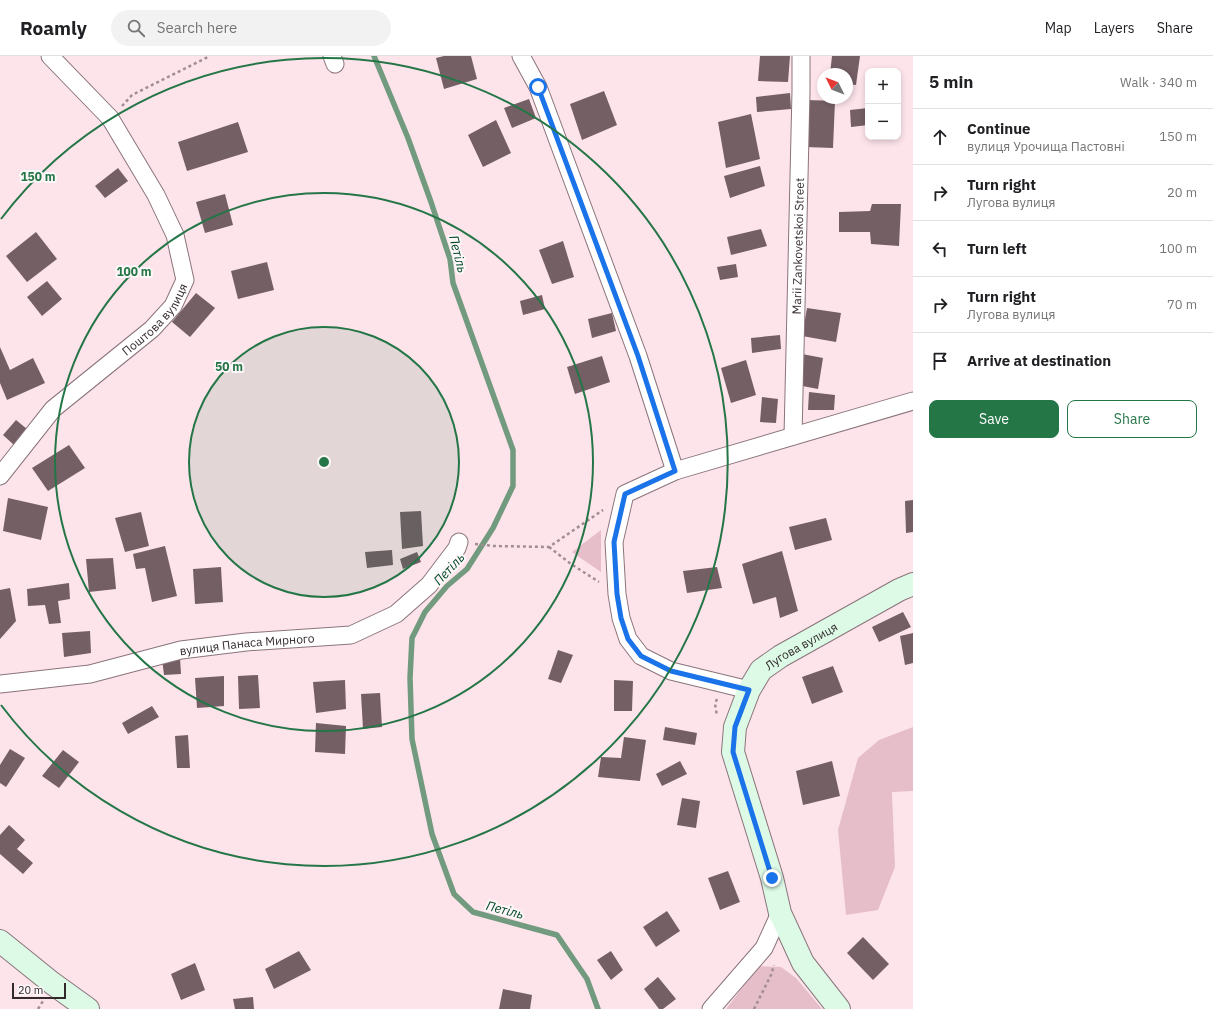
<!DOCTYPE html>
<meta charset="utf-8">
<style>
body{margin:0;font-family:"IBM Plex Sans",sans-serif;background:#f2f2f2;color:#202124}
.controls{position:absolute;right:12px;top:12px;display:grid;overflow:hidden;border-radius:8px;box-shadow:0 2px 6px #0003}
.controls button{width:36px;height:36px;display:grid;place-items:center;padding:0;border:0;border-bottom:1px solid #e0e0e0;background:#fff;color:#202124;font:20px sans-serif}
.compass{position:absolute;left:817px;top:12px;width:36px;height:36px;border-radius:50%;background:#fff;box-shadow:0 2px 6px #0003;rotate:312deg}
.scale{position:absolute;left:12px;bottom:10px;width:54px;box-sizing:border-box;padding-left:4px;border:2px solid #32292b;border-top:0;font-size:11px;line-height:14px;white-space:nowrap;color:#32292b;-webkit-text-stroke:3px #fdf7f9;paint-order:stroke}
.stop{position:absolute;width:12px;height:12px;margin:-9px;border:3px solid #1a73e8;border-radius:50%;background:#fff}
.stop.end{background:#1a73e8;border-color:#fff;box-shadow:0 1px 4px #0008}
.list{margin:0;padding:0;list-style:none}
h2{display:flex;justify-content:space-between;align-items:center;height:52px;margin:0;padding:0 16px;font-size:17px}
h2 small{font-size:13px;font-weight:400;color:#757577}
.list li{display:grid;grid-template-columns:26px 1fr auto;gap:12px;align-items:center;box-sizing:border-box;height:56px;padding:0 16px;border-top:1px solid #e0e0e0}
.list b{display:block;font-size:15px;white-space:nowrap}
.list p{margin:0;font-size:13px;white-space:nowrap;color:#757577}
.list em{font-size:13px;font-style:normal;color:#757577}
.actions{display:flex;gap:8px;padding:12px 16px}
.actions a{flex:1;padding:9px 0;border:1px solid #257647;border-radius:8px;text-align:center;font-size:14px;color:#257647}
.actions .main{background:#257647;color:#fff}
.icon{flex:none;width:22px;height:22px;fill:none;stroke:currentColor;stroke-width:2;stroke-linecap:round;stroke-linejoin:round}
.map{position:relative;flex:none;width:913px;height:953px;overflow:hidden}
header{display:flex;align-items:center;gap:24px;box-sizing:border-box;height:56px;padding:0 20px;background:#fff;border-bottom:1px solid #e0e0e0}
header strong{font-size:19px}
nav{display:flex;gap:22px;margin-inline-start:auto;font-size:14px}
.search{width:280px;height:36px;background:#f2f2f2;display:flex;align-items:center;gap:10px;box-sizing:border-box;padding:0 14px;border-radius:22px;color:#757577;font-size:15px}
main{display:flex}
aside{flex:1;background:#fff}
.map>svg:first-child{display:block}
.green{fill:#e6beca}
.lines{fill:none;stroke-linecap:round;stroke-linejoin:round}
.stream{stroke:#719a7e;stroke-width:5.5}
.building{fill:#745f65}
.street-casing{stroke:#8a747b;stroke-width:19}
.secondary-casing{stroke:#8a747b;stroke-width:24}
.path{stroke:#a08e93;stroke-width:2.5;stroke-dasharray:3 3;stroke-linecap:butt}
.street{stroke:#fff;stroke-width:17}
.secondary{stroke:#ddfae7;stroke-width:22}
.route{stroke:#1a73e8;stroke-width:5}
.ring{fill:none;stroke:#257647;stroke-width:2}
.labels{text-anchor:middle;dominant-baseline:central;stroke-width:4;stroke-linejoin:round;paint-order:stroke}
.street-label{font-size:12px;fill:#32292b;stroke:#fdf7f9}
.water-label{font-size:13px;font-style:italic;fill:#004a25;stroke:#fdf7f9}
.centre{fill:#257647;stroke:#fdf7f9;stroke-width:2}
.ring-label{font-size:12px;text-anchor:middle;font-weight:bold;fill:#257647;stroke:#fdf7f9;stroke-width:4;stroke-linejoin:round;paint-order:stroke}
</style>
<header>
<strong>Roamly</strong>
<div class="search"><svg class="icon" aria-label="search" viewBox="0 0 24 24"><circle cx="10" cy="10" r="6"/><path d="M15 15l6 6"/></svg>Search here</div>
<nav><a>Map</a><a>Layers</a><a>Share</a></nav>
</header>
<main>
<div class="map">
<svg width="913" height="953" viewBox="0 0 913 953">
<rect width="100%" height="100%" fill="#fde4eb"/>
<g class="green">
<polygon points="601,474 601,516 572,496"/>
<polygon points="913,671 913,735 892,736 895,811 878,854 846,859 838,774 858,702 879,684"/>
<polygon points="759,910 781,911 796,922 822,953 726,953"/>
</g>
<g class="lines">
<polyline class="stream" points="374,0 408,82 431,146 450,203 453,227 513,394 513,430 493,472 467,513 447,530 425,556 412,582 410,622 412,683 432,778 454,838 473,856 557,879 587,923 598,953"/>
</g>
<g class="building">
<polygon points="444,0 471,0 477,23 444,33 436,2"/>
<polygon points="760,0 790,0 788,26 758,25"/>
<polygon points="832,0 860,0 856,29 847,28 847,18 830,18"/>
<polygon points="604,35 617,69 582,84 570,48"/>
<polygon points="790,37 791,53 757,56 756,41"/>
<polygon points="529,43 536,62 512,72 504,52"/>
<polygon points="808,44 835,45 833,92 805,91"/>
<polygon points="868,52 868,69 851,71 850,54"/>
<polygon points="751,58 760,103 726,112 718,66"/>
<polygon points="496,64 511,97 483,111 468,79"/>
<polygon points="238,66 248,96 187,115 178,86"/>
<polygon points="760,110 765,130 730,142 724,120"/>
<polygon points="118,112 128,125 105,142 95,130"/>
<polygon points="225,138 233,169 205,177 196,146"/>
<polygon points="872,148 901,148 899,190 871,188 870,176 839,176 839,156 870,155"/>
<polygon points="761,173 767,190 731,199 727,181"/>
<polygon points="36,176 57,203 27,226 6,200"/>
<polygon points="563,185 574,221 552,228 539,194"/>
<polygon points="267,206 274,234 238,243 231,215"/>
<polygon points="736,208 738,221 720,224 717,211"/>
<polygon points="47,225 62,243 42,260 27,241"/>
<polygon points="196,237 215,252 190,281 172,266"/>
<polygon points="542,239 545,253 523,259 520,245"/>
<polygon points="807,252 841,257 836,286 802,280"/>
<polygon points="612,257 616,275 592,282 588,263"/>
<polygon points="780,279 781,293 752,297 751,282"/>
<polygon points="0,291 10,314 33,302 45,327 7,344 0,327"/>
<polygon points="802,298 823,302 818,333 797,329"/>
<polygon points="602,300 610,326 575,338 567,311"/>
<polygon points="746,304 756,339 731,347 721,312"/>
<polygon points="809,336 835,339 834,354 808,354"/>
<polygon points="762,341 778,343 776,367 760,366"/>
<polygon points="16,364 27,373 14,389 3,379"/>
<polygon points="69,389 85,412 48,435 32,412"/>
<polygon points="8,442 48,451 41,484 3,475"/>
<polygon points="913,444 913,476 906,477 905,445"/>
<polygon points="421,455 423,490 402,493 400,456"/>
<polygon points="141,456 149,490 125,496 115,462"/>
<polygon points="826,462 832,484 795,494 789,471"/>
<polygon points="165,490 177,540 152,546 145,512 136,513 133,498"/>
<polygon points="392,494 393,509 367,512 365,496"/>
<polygon points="782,495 798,555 780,562 776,541 753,548 742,508"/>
<polygon points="417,496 421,506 403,513 400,503"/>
<polygon points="113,502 116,533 89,536 86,503"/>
<polygon points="221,511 223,546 195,548 193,513"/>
<polygon points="717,511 722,532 687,537 683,515"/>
<polygon points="69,527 70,543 58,545 61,567 49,568 45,549 28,550 27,533"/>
<polygon points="10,532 16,565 0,583 0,534"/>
<polygon points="903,556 911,571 879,586 872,571"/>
<polygon points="90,575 91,597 64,601 62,577"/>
<polygon points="913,577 913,607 905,609 900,580"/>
<polygon points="558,594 573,599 561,627 548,623"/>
<polygon points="180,602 181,618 164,619 162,603"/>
<polygon points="833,610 843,636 812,648 802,621"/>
<polygon points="258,619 260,652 239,653 238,620"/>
<polygon points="224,620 224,650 197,652 195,622"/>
<polygon points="345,624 346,653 316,657 313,626"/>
<polygon points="614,624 633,625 632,655 614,655"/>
<polygon points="380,637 382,671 363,673 361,638"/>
<polygon points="152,650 159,661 128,678 122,667"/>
<polygon points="316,667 346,670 345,698 315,696"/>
<polygon points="665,671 697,677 695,689 663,684"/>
<polygon points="188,679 190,712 177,712 175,680"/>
<polygon points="624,681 646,684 640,725 598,721 601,701 621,702"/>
<polygon points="10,693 25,702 6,731 0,727 0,709"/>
<polygon points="63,694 79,706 59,732 42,720"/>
<polygon points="680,705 687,718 662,730 656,718"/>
<polygon points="832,705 840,740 803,749 796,715"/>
<polygon points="682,742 700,745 696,772 677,769"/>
<polygon points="9,769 25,784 17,793 33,807 23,818 0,798 0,779"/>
<polygon points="728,815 740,846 720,854 708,822"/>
<polygon points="667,855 680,875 656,891 643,871"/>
<polygon points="863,881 889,908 873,924 847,897"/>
<polygon points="299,895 311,914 274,933 265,913"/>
<polygon points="611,895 623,914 611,924 597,904"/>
<polygon points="195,907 205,934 181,944 171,918"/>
<polygon points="658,921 676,943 663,953 659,953 644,933"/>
<polygon points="503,933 532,939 530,953 499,953"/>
<polygon points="253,941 254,953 235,953 233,943"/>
</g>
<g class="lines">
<g class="street-casing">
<g id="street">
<polyline points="332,0 335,8"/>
<polyline points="521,0 538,31 638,300 675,415"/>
<path id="s1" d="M793,380L801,35V0"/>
<path id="s2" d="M0,420L53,353L152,273L173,250L185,224L175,179L156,139L110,62L50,0"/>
<path id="s3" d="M0,628L90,618L181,594L246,586L351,579L396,558L429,529L457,492L459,486"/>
<polyline points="749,634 671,615 641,600 628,583 621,562 617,538 614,486 625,438 675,415 913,345"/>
<polyline points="711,953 764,892 780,857"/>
</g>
</g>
<g class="secondary-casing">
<g id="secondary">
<polyline points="0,885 52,927 88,953"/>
<path id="s4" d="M839,953L803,907L780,857L772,822L733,696L735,671L749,634L761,614L781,600L899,534L913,528"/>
</g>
</g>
<g class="path">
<polyline points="122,50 132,39 210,0"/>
<polyline points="475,488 494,490 549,491 603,454"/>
<polyline points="549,491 571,508 599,526"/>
<polyline points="717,643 715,648 717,660"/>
<polyline points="38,953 43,945"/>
<polyline points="754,953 771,919 774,909"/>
</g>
<use href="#street" class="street"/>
<use href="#secondary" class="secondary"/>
</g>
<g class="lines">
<polyline class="route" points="538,31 638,300 675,415 625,438 614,486 617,538 621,562 628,583 641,600 671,615 749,634 735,671 733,696 772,822"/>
</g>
<circle cx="324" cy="406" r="135" fill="#257647" fill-opacity=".12"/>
<g class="ring">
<circle cx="324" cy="406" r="135"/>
<circle cx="324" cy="406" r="269"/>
<path d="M1 163A404 404 0 1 1 1 649"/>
</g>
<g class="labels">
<g class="street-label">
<text stroke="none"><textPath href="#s1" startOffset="190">Marii Zankovetskoi Street</textPath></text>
<text stroke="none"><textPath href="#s2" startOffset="222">Поштова вулиця</textPath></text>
<text stroke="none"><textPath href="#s3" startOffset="251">вулиця Панаса Мирного</textPath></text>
<text stroke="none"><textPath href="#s4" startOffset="416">Лугова вулиця</textPath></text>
</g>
<g class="water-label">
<text transform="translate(458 198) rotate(76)">Петіль</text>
<text transform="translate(449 513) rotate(-47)">Петіль</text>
<text transform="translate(505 854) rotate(15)">Петіль</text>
</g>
</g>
<circle cx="324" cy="406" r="6" class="centre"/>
<g class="ring-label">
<text x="38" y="125">150 m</text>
<text x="134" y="220">100 m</text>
<text x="229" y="315">50 m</text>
</g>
</svg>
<div class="controls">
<button>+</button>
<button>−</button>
</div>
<svg class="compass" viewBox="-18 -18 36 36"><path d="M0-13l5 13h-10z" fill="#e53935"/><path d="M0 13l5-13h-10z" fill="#757577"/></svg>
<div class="scale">20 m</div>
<div class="stop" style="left:538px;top:31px"></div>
<div class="stop end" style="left:772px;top:822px"></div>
</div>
<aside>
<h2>5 min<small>Walk · 340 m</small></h2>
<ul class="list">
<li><svg class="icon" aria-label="ahead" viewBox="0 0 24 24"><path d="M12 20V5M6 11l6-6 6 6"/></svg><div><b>Continue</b><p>вулиця Урочища Пастовні</p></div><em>150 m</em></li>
<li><svg class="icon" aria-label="right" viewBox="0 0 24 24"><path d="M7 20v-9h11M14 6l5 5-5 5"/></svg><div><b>Turn right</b><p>Лугова вулиця</p></div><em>20 m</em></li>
<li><svg class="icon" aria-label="left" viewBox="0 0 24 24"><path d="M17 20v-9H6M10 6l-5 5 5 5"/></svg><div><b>Turn left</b></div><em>100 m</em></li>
<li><svg class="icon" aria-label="right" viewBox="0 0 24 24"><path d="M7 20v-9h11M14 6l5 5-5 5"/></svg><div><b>Turn right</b><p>Лугова вулиця</p></div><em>70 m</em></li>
<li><svg class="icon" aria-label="arrive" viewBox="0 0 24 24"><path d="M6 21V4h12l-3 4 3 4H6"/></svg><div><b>Arrive at destination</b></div></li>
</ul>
<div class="actions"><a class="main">Save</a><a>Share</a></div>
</aside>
</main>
